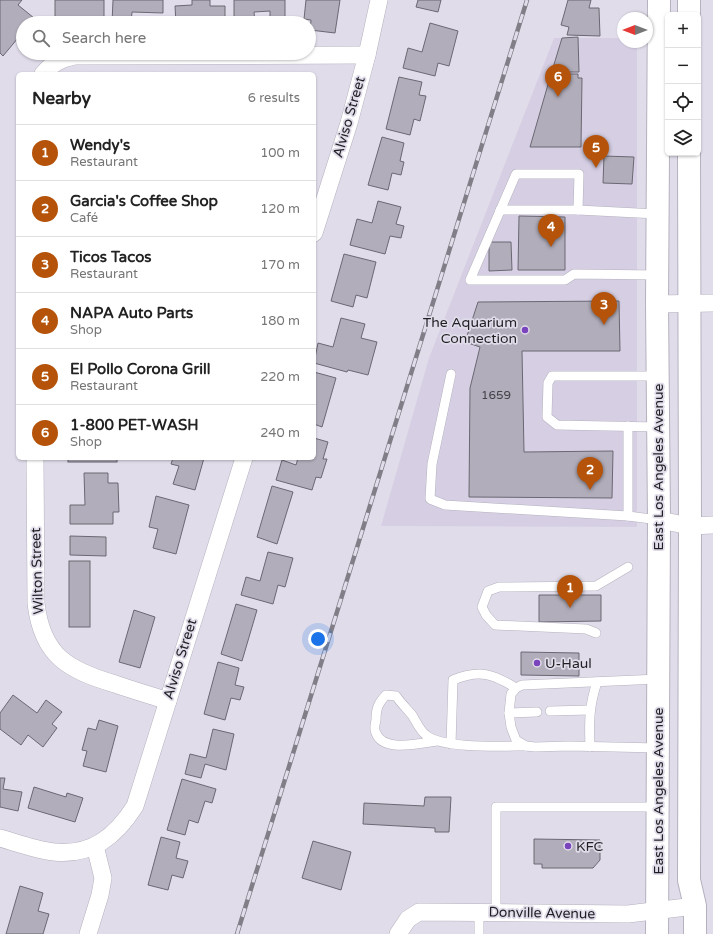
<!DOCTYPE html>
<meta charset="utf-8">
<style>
body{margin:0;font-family:"Varela Round",sans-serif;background:#f2f2f2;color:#222}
.controls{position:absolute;right:12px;top:12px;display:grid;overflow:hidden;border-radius:6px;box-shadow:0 1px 3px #0004}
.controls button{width:36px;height:36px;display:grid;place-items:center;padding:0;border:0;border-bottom:1px solid #e0e0e0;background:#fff;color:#222;font:20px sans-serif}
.compass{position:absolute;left:617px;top:12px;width:36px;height:36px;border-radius:50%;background:#fff;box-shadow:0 1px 3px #0004;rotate:270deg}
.you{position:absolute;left:318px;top:639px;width:14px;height:14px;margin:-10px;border:3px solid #fff;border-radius:50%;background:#1a73e8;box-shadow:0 0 0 6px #1a73e833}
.badge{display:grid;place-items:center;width:26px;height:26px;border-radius:50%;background:#b45309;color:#fff;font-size:13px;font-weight:700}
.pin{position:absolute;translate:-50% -33px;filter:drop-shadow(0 1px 2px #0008)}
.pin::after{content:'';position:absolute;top:21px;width:14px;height:12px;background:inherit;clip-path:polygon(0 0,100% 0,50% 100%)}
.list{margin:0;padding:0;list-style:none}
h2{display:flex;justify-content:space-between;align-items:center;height:52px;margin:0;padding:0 16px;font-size:17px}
h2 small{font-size:13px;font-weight:400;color:#767676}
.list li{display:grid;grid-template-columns:26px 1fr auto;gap:12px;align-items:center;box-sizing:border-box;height:56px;padding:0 16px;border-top:1px solid #e0e0e0}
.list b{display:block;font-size:15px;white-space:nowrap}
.list p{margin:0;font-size:13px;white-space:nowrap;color:#767676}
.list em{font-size:13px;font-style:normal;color:#767676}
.icon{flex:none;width:22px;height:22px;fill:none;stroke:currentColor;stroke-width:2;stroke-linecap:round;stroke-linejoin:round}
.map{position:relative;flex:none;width:713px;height:934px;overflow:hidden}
.search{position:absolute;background:#fff;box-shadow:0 1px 3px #0004;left:16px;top:16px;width:300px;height:44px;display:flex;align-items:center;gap:10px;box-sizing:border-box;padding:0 14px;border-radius:22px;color:#767676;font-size:15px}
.panel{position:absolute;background:#fff;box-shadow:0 1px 3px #0004;left:16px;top:72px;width:300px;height:388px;border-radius:6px}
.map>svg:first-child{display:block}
.built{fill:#d6cfe4}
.building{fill:#b1adba;stroke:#6b6873}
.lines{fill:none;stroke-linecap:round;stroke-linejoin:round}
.service-casing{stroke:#b5b1be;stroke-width:10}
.minor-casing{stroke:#b5b1be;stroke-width:18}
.primary-casing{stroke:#b5b1be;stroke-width:24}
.service{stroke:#fff;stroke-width:9}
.minor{stroke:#fff;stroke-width:17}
.primary{stroke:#fff;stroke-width:22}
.rail-casing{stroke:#817e87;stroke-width:4.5}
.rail{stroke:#e1dcea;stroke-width:3;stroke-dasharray:9;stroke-linecap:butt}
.poi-dot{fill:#7944bc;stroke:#e1dcea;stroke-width:1.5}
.labels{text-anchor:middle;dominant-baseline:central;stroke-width:3.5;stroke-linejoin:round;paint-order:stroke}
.number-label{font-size:12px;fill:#444249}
.street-label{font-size:14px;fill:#201f23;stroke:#e1dcea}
.poi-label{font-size:14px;fill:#201f23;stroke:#e1dcea;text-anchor:start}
</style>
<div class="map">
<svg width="713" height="934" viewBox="0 0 713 934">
<rect width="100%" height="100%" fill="#e1dcea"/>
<polygon class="built" points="554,38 623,38 623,42 637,42 637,527 381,526 429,358"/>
<g class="building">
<polygon points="0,0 22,0 18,5 34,18 30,23 23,23 23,32 3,56 0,53"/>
<polygon points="55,0 104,0 104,17 88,17 88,22 55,21"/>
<polygon points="113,0 163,0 163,13 132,12 131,23 112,23"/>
<polygon points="192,0 210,0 210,6 225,6 225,23 176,23 175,6 192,5"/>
<polygon points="234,0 285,0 285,23 270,23 270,11 254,12 255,23 234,23"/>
<polygon points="306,0 340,0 335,33 310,30 311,20 304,19"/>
<polygon points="418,0 441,0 438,12 416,7"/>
<polygon points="568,0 591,0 589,8 599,8 600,36 567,35 569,27 561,25"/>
<polygon points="430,23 458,31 449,66 438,63 435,76 403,68 408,48 422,52"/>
<polygon points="578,37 579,72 568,72 568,71 552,71 562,38"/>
<polygon points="551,74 578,74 578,78 582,78 581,147 530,147"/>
<polygon points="399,77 422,82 419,95 426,96 420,121 414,119 410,135 386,129"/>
<polygon points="382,137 404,143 400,161 404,162 401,175 392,173 388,190 368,185"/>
<polygon points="604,156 634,157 632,184 603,183"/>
<polygon points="378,201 401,207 396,224 404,226 401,238 390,236 385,254 350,245 357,219 372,223"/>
<polygon points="519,216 565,217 565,270 518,270"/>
<polygon points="489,242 511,242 512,270 489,271"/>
<polygon points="344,254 376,262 367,298 356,295 353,307 331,301"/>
<polygon points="619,301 620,351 522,351 524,452 613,451 612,498 469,497 470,388 480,347 465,342 478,302"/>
<polygon points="341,318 365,324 361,338 377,342 368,375 348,370 347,372 314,363 318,343 333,347"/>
<polygon points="314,372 336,378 322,427 314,424"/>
<polygon points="314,438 328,442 323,459 327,459 321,478 316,477 312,490 276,480 282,460 296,465 298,458 314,458"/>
<rect x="68" y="458" width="49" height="4"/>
<polygon points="173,458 204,458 195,490 173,484 179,466 171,464"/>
<polygon points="84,473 108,473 108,483 118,483 119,512 113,512 113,524 70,524 70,505 85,505"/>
<polygon points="272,486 293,492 277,544 257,537"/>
<polygon points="156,496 189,505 176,554 153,548 158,529 149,527"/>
<polygon points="70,536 106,537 106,556 70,555"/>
<polygon points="268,552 293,558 285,587 278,585 273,604 241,595 246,577 260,581"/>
<rect x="69" y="561" width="21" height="66"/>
<polygon points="539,595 601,595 601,621 539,622"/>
<polygon points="236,604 257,610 242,661 221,654"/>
<polygon points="134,610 155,617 140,668 119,662"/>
<polygon points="521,652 579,653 579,676 521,675"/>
<polygon points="218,662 239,668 235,685 244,687 240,700 231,698 225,720 204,714"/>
<polygon points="13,695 37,713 46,700 62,712 52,724 57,728 43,747 28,735 21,745 0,729 0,713"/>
<polygon points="99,720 118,726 106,772 83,766 87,751 82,750 88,728 96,730"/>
<polygon points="213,729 234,734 226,770 205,764 201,778 185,774 190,754 206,758"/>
<polygon points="0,778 5,778 3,789 22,792 18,811 0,807"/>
<polygon points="182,779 216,789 212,803 205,801 198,823 189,820 185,835 167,830"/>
<polygon points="34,787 66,797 67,793 83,798 75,822 28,808"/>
<polygon points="425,797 451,797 449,832 435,832 435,828 363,824 364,803 424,806"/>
<polygon points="161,837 180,842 176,858 188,861 183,878 172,875 168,890 148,885"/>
<polygon points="534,839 600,840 600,860 593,868 542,868 542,864 534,864"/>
<polygon points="313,841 351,852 341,890 302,878"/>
<polygon points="20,886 43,893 38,911 49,914 43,934 6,934"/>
</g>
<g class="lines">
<g class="service-casing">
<g id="service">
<polyline points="500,210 578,210"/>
<polyline points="657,214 578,210 579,174 516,174 470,280 565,280 574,274 658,275"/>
<polyline points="451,374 432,464 430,499 445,505 628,516 659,520"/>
<polyline points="658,376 552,376 548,383 547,417 557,425 658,427"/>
<polyline points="628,516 628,426"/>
<polyline points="596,633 586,629 495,625 486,615 482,607 488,591 499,587 596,586 628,567"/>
<polyline points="550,711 590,710"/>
<polyline points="509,713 537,712"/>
<path d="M437,741C421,743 383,753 376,733C374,730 375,724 376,720C376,709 378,703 386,695L396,696C401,703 407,709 412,715C416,721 420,731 426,735C442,749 503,746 526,746"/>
<path d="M451,744L453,680C480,669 493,674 516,688"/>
<path d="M590,747C589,722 589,706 597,682"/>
<polyline points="658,748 569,746 535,747 526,746 516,740 511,727 509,713 511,694 516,688 522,685 659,679"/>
<polyline points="496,912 496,807 658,807"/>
<polyline points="479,934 479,912"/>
</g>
</g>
<g class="minor-casing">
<g id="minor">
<path d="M43,74C52,63 61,59 75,56L367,55"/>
<polyline points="314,233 349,123 367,55 379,0"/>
<polyline points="657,304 713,303"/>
<path d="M35,458L36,603C42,656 68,670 115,684C132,690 150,695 168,701"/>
<polyline points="659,520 690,526 713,525"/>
<path d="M0,838C17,843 36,850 54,852C92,856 116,836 135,806L244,458"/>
<polyline points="88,934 100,895 103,878 95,846"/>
<polyline points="398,934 408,919 419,912 628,914 695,906"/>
</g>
</g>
<g class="primary-casing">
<g id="primary">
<polyline points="689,0 689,15"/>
<polyline points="689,153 690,526 689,880 695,906 695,934"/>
<polyline points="657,934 659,520 657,304 659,0"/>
</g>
</g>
<use href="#service" class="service"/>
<use href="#minor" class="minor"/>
<use href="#primary" class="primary"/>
<g class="rail-casing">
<polyline id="rail" points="237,934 527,0"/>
</g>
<use href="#rail" class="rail"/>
</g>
<g class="poi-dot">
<circle cx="525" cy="330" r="4"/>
<circle cx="537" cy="663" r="4"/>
<circle cx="568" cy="846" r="4"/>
</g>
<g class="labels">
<g class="number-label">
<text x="496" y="395">1659</text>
</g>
<g class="street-label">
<text transform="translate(349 117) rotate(-74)">Alviso Street</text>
<text transform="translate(658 467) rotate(-90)">East Los Angeles Avenue</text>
<text transform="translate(37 571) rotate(-92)">Wilton Street</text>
<text transform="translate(180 659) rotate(-73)">Alviso Street</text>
<text transform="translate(658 791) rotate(-90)">East Los Angeles Avenue</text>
<text transform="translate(542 913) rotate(1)">Donville Avenue</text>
</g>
<g class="poi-label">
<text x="517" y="322" text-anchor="end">The Aquarium<tspan x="517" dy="16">Connection</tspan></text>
<text x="545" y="663">U-Haul</text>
<text x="576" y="846">KFC</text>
</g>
</g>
</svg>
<div class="controls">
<button>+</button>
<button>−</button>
<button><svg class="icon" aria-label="locate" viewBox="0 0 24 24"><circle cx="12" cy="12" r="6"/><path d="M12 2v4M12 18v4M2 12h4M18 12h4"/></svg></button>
<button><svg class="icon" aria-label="layers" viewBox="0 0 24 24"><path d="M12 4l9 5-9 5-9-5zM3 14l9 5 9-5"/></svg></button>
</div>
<svg class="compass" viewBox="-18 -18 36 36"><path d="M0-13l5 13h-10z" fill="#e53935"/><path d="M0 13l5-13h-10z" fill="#767676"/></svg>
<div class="you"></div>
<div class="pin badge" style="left:570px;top:608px">1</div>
<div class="pin badge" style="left:590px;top:490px">2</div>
<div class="pin badge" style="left:604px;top:325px">3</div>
<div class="pin badge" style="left:551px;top:247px">4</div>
<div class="pin badge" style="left:596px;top:168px">5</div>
<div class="pin badge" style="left:558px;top:97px">6</div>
<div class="search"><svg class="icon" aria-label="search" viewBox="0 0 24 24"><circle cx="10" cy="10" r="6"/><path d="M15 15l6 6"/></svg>Search here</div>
<section class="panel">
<h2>Nearby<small>6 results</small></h2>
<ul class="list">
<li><span class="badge">1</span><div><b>Wendy's</b><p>Restaurant</p></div><em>100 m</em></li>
<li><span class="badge">2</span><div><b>Garcia's Coffee Shop</b><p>Café</p></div><em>120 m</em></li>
<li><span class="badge">3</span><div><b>Ticos Tacos</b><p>Restaurant</p></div><em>170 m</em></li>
<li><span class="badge">4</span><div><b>NAPA Auto Parts</b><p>Shop</p></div><em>180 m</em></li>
<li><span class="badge">5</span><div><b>El Pollo Corona Grill</b><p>Restaurant</p></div><em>220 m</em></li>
<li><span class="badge">6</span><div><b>1-800 PET-WASH</b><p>Shop</p></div><em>240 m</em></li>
</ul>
</section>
</div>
